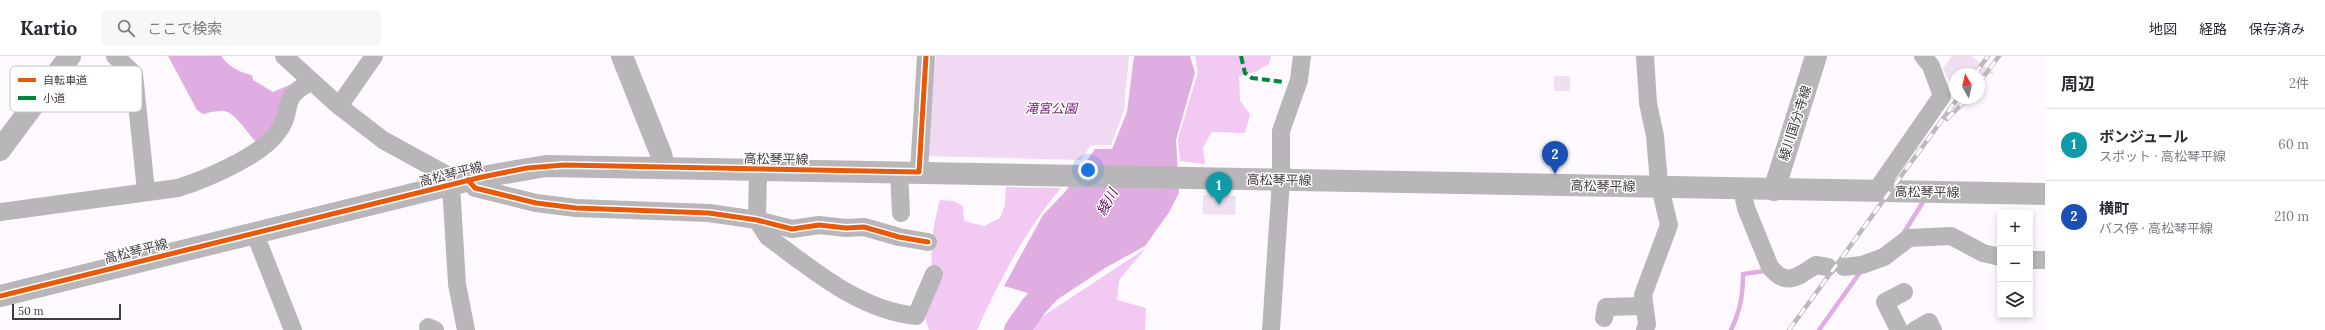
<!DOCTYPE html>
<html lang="ja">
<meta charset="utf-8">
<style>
body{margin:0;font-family:Lora,"Noto Sans JP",serif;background:#f7f7f7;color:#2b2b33}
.controls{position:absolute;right:12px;bottom:12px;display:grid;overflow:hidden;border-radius:4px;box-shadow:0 2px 6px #0003}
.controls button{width:36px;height:36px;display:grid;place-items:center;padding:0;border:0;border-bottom:1px solid #e1e1e2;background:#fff;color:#2b2b33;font:20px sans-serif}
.compass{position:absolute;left:1949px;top:12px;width:36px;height:36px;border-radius:50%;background:#fff;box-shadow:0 2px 6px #0003;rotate:352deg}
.scale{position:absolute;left:12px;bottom:10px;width:109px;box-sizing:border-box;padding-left:4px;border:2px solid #413a41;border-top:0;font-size:11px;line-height:14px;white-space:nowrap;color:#413a41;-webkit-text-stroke:3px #fff;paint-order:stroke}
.you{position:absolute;left:1088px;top:114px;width:14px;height:14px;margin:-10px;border:3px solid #fff;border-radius:50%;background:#1a73e8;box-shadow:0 0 0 6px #1a73e833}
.badge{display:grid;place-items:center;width:26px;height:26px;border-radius:50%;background:#7c3aed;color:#fff;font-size:13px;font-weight:700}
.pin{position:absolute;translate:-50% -33px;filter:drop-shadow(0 1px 2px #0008)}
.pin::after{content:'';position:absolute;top:21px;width:14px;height:12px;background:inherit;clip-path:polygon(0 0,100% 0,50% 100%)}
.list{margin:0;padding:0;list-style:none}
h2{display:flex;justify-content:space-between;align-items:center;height:52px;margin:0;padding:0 16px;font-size:17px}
h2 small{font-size:13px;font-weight:400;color:#7c7c81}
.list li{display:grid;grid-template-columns:26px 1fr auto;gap:12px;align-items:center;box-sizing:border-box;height:72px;padding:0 16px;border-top:1px solid #e1e1e2}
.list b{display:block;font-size:15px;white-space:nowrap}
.list p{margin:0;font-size:13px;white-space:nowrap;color:#7c7c81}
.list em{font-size:13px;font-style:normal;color:#7c7c81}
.icon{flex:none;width:22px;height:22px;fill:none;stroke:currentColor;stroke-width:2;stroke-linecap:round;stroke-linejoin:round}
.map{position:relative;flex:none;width:2045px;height:274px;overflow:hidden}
header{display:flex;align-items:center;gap:24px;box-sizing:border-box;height:56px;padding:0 20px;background:#fff;border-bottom:1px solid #e1e1e2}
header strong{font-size:19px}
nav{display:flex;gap:22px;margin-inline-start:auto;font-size:14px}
.search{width:280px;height:36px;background:#f7f7f7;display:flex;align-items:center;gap:10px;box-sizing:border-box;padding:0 14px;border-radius:4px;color:#7c7c81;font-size:15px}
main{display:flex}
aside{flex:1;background:#fff}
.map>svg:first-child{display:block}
.green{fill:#f2d9f3}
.forest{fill:#f1c9f3}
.water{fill:#dfade1}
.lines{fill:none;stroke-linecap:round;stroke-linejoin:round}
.stream{stroke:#dfade1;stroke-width:4.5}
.river{stroke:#dfade1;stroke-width:26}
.building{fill:#efdff0}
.street{stroke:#b9b6b9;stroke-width:18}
.secondary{stroke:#b8b6b8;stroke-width:22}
.rail-casing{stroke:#bdb8bd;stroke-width:4.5}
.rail{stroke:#fff;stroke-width:3;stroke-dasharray:9;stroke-linecap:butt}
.quiet{stroke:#00873e;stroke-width:4;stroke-dasharray:8 4;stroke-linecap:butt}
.cycleway-casing{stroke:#fff;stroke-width:8}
.cycleway{stroke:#e8590c;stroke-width:5}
.labels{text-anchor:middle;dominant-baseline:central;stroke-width:3;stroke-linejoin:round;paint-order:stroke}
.park-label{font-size:13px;font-style:italic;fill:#6f1c74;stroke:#fff}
.street-label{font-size:13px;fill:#413a41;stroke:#fff}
.water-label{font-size:14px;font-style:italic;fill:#640f6a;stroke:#fff}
.key{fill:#fff;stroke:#c6c4c6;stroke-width:1}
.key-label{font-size:11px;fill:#413a41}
</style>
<header>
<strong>Kartio</strong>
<div class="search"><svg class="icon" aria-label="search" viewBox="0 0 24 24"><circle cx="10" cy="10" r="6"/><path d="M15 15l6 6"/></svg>ここで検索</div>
<nav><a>地図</a><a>経路</a><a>保存済み</a></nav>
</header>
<main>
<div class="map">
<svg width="2045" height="274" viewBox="0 0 2045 274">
<rect width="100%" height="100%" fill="#fef9fe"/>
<polygon class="green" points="936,0 1129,0 1124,54 1111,89 1091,89 1081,104 927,100 931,35"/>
<g class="forest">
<polygon points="1195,0 1271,0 1269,8 1257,15 1239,20 1240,45 1250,58 1245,77 1212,76 1203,91 1205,108 1180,105 1178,83 1198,16"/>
<path d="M1006,131L1061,132C1025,175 1000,223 977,274H929L925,262L941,213L932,211C930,187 934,167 940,144L954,145L963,150L964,165L984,170L1000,162L1005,149Z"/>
<polygon points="1145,193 1119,224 1117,244 1146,252 1145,274 1033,274 1040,262"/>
</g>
<g class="water">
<path d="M168,0H221C228,10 240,17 252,19L253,24L273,36L296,26L278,63L257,87C248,78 235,56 224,55C218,54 209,57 203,58L197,54Z"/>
<polygon points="1134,0 1190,0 1195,17 1176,84 1179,137 1168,158 1145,190 1105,212 1055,245 1004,230 1043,159 1065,136 1095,93 1112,93 1127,56"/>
</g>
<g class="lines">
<g class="stream">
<polyline points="1903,178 1923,146"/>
<path d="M1731,274C1740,255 1743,239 1743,218L1765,215"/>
<polyline points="1819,274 1861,215"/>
</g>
<polyline class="river" points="1017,274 1034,250 1065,215"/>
</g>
<g class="building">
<polygon points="1952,0 1971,0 1995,18 1955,18 1955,28 1947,22 1943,12"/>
<rect x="1554" y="20" width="16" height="15"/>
<polygon points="1203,139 1236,140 1235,159 1203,158"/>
</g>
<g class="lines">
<g class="street">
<polyline points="115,0 134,18 146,135"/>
<polyline points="284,0 339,50 383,84 445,118 451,129 457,228 466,274"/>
<polyline points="339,50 374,0"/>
<path d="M758,114L757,164L768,181C813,214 859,254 916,260L934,218"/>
<polyline points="899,116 901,157"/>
<polyline points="919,116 926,0"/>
<polyline points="468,124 475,132 536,147 576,152 709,157 757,164 792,173 819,169 846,172 864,171 899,181 928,186"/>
<path d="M1742,133L1746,152L1770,211C1787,232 1798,220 1816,209L1828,211"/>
<polyline points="1876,135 1942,40 1931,10 1923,0"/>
<path d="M0,156L178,132C206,123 259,101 277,77C296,53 277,43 311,26"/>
<polyline points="255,178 293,274"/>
<polyline points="2030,204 2045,204"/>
<polyline points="1844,211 1862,209 1884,201 1909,182 1951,180 1983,197 2000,201"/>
<polyline points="1604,262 1606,251 1643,250"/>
<polyline points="428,271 435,274"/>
<polyline points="1271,274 1281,124 1281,75 1299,24 1302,0"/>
<polyline points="1645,274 1647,268 1643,239 1669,169 1659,127 1655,80 1648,47 1645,0"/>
<polyline points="1899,274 1885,246 1904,236"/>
<polyline points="1915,274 1929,266 1933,274"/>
</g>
<g class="secondary">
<polyline points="622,0 661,98 664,111"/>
<polyline points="0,94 70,0"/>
<polyline points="1774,134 1816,0"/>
<polyline points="0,240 482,121 546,110 2045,138"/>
</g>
<g class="rail-casing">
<g id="rail">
<polyline points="1975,18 1988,0"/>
<polyline points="1979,27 1999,0"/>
<polyline points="1947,63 1968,42"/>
<polyline points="1789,274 1958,42"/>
</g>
</g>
<use href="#rail" class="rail"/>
<polyline class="quiet" points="1241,0 1245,17 1252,22 1283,26"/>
<g class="cycleway-casing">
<g id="cycleway">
<polyline points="468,124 475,132 536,147 576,152 709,157 757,164 792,173 819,169 846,172 864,171 899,181 928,186"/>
<polyline points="0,240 482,121 527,112 564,109 919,116 926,0"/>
</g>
</g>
<use href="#cycleway" class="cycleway"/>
</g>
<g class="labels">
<g class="park-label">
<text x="1051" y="52">滝宮公園</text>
</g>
<g class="street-label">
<text transform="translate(1795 67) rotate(-72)">綾川国分寺線</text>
<text transform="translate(776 103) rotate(1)">高松琴平線</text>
<text transform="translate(451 118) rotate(-14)">高松琴平線</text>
<text transform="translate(1279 124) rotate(1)">高松琴平線</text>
<text transform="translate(1603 130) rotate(1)">高松琴平線</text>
<text transform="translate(1927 136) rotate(1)">高松琴平線</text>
<text transform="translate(136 195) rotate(-14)">高松琴平線</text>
</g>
<g class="water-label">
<text transform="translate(1107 146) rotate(-61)">綾川</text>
</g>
</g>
<rect x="10" y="10" width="132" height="46" rx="6" class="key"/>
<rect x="18" y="22" width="18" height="4" fill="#e8590c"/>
<rect x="18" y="40" width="18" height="4" fill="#00873e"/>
<g class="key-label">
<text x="43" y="28">自転車道</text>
<text x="43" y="46">小道</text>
</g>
</svg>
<div class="controls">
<button>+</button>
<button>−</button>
<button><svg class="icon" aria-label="layers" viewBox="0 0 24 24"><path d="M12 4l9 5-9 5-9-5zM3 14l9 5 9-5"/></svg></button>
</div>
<svg class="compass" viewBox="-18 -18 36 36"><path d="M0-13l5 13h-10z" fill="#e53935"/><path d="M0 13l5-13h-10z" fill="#7c7c81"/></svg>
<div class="scale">50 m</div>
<div class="you"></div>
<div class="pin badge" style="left:1219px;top:149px;background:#0f9aa8">1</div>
<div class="pin badge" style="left:1555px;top:118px;background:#1a4fb4">2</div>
</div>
<aside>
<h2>周辺<small>2件</small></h2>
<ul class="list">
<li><span class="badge" style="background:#0f9aa8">1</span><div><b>ボンジュール</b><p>スポット · 高松琴平線</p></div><em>60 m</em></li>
<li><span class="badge" style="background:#1a4fb4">2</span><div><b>横町</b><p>バス停 · 高松琴平線</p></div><em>210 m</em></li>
</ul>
</aside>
</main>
